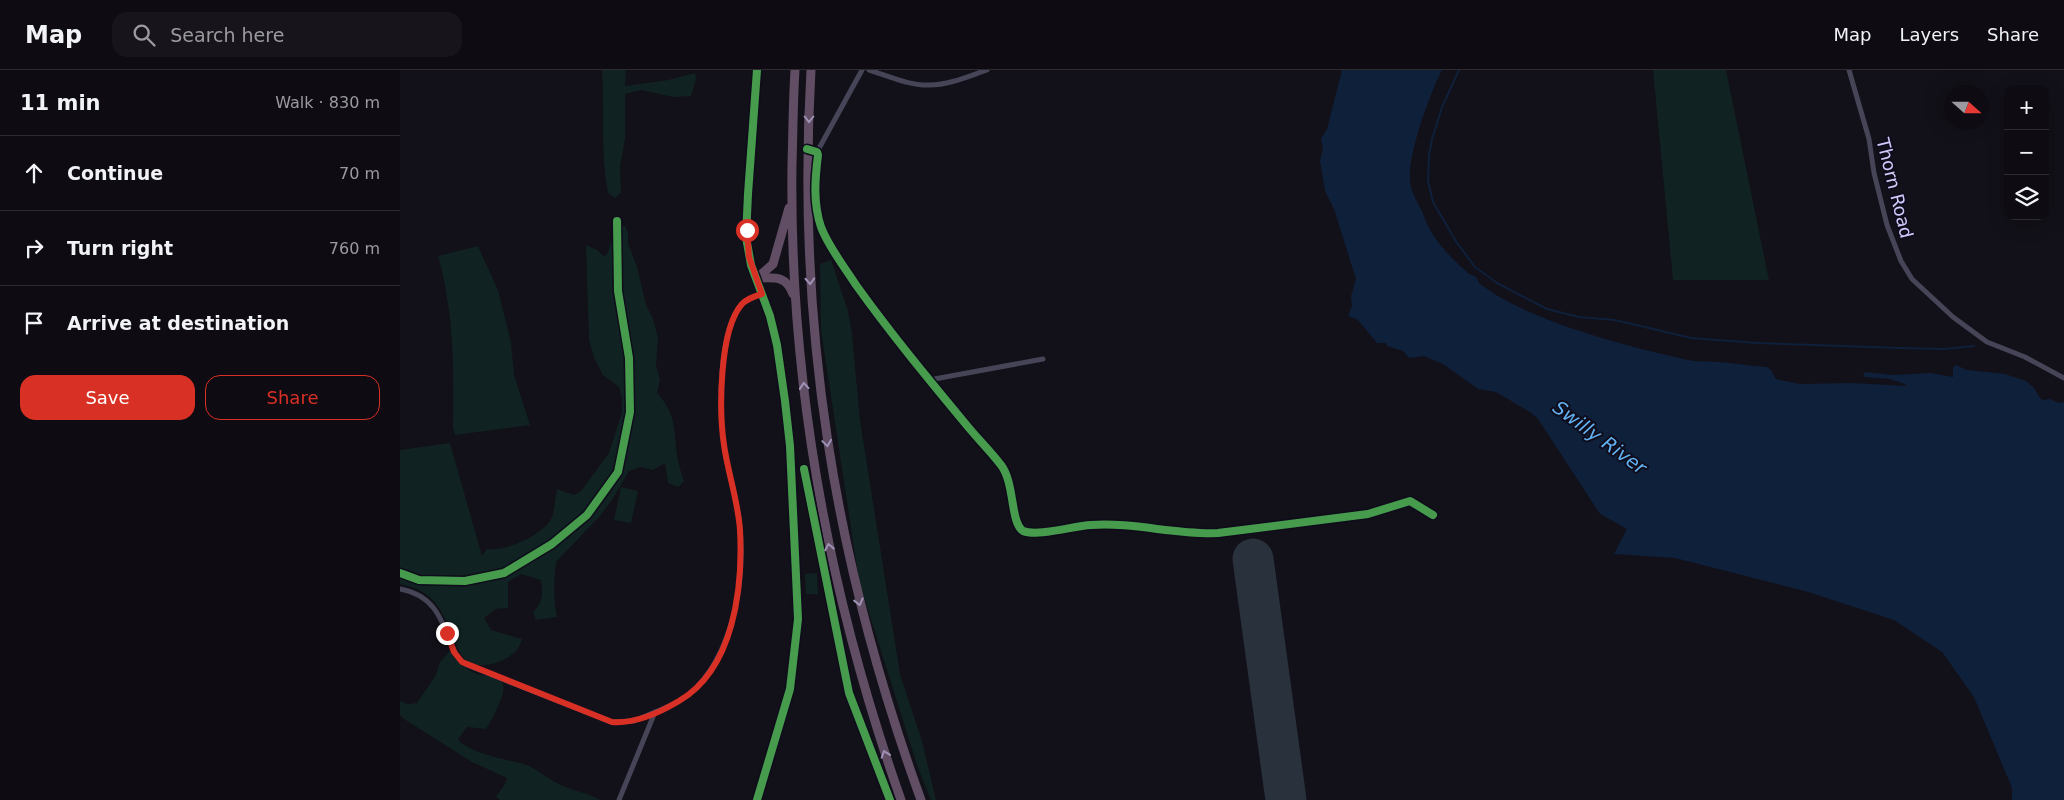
<!DOCTYPE html>
<meta charset="utf-8">
<style>
body{margin:0;font-family:"DejaVu Sans",sans-serif;background:#17151b;color:#f1f3f6}
.controls{position:absolute;right:15px;top:15px;display:grid;overflow:hidden;border-radius:10px;box-shadow:0 5px 20px #0002}
.controls button{width:45px;height:45px;display:grid;place-items:center;padding:0;border:0;border-bottom:1px solid #2e2c32;background:#0e0c12;color:#f1f3f6;font:25px sans-serif}
.compass{position:absolute;left:1544px;top:15px;width:45px;height:45px;border-radius:50%;background:#0e0c12;box-shadow:0 5px 20px #0002;rotate:111deg}
.stop{position:absolute;width:15px;height:15px;margin:-11px;border:4px solid #d93025;border-radius:50%;background:#fff}
.stop.end{background:#d93025;border-color:#fff;box-shadow:0 1px 5px #0008}
.list{margin:0;padding:0;list-style:none}
h2{display:flex;justify-content:space-between;align-items:center;height:65px;margin:0;padding:0 20px;font-size:21px}
h2 small{font-size:16px;font-weight:400;color:#9b9b9f}
.list li{display:grid;grid-template-columns:32px 1fr auto;gap:15px;align-items:center;box-sizing:border-box;height:75px;padding:0 20px;border-top:1px solid #2e2c32}
.list b{display:block;font-size:19px;white-space:nowrap}
.list em{font-size:16px;font-style:normal;color:#9b9b9f}
.actions{display:flex;gap:10px;padding:15px 20px}
.actions a{flex:1;padding:11px 0;border:1px solid #d93025;border-radius:15px;text-align:center;font-size:18px;color:#d93025}
.actions .main{background:#d93025;color:#fff}
.icon{flex:none;width:28px;height:28px;fill:none;stroke:currentColor;stroke-width:2;stroke-linecap:round;stroke-linejoin:round}
.map{position:relative;flex:none;width:1664px;height:730px;overflow:hidden}
header{display:flex;align-items:center;gap:30px;box-sizing:border-box;height:70px;padding:0 25px;background:#0e0c12;border-bottom:1px solid #2e2c32}
header strong{font-size:24px}
nav{display:flex;gap:28px;margin-inline-start:auto;font-size:18px}
.search{width:350px;height:45px;background:#17151b;display:flex;align-items:center;gap:12px;box-sizing:border-box;padding:0 18px;border-radius:15px;color:#9b9b9f;font-size:19px}
main{display:flex}
aside{flex:1;background:#0e0c12}
.map>svg:first-child{display:block}
.green{fill:#102222}
.water{fill:#0f203b}
.lines{fill:none;stroke-linecap:round;stroke-linejoin:round}
.stream{stroke:#0f203b;stroke-width:2}
.runway{stroke:#29313c;stroke-width:41}
.street{stroke:#464558;stroke-width:5}
.highway{stroke:#624e64;stroke-width:9}
.cycleway-casing{stroke:#0f0d1c;stroke-width:11}
.cycleway{stroke:#469c4c;stroke-width:8}
.oneway{stroke:#9e93b7}
.route{stroke:#d93025;stroke-width:6}
.labels{text-anchor:middle;dominant-baseline:central;stroke-width:4;stroke-linejoin:round;paint-order:stroke}
.street-label{font-size:18px;fill:#d0cbfb;stroke:#0f0d1c}
.water-label{font-size:19px;font-style:italic;fill:#62b2f3;stroke:#0f0d1c}
</style>
<header>
<strong>Map</strong>
<div class="search"><svg class="icon" aria-label="search" viewBox="0 0 24 24"><circle cx="10" cy="10" r="6"/><path d="M15 15l6 6"/></svg>Search here</div>
<nav><a>Map</a><a>Layers</a><a>Share</a></nav>
</header>
<main>
<aside>
<h2>11 min<small>Walk · 830 m</small></h2>
<ul class="list">
<li><svg class="icon" aria-label="ahead" viewBox="0 0 24 24"><path d="M12 20V5M6 11l6-6 6 6"/></svg><div><b>Continue</b></div><em>70 m</em></li>
<li><svg class="icon" aria-label="right" viewBox="0 0 24 24"><path d="M7 20v-9h11M14 6l5 5-5 5"/></svg><div><b>Turn right</b></div><em>760 m</em></li>
<li><svg class="icon" aria-label="arrive" viewBox="0 0 24 24"><path d="M6 21V4h12l-3 4 3 4H6"/></svg><div><b>Arrive at destination</b></div></li>
</ul>
<div class="actions"><a class="main">Save</a><a>Share</a></div>
</aside>
<div class="map">
<svg width="1664" height="730" viewBox="0 0 1664 730">
<rect width="100%" height="100%" fill="#121018"/>
<g class="green">
<path d="M202,0H226L225,16L268,10L295,3L296,9L291,26L273,27L241,20L225,24V68L220,97L221,122L215,128L208,123C200,82 205,41 202,0Z"/>
<polygon points="1253,0 1326,0 1369,210 1273,210"/>
<path d="M217,156H225L228,162V173L237,197L246,235L253,249L258,268L256,295L260,310L257,323C276,344 274,358 277,385C278,393 281,402 284,411L278,417L268,413L265,393L253,400L241,397L229,401L212,430L200,446L156,492C154,511 153,529 157,547L136,550L133,542C143,532 143,524 141,510L121,504L108,512V538L96,539L84,548L91,560L122,569C121,573 119,577 117,580C106,592 78,602 65,589C59,584 57,575 54,569C41,539 35,521 0,514V380L50,373L82,486L87,479C105,482 144,465 152,447C155,439 155,428 157,419L174,425L181,421L209,383L222,342V328L219,317L203,305L194,288L189,270L186,175L197,180L205,187C209,183 213,164 217,156Z"/>
<path d="M78,176L98,220L111,272L114,305L130,355L55,365L53,358C54,300 54,242 38,186Z"/>
<polygon points="431,190 448,241 452,264 460,350 500,604 522,671 536,730 531,730 518,698 459,511 421,260 420,194"/>
<polygon points="221,417 238,421 231,453 214,450"/>
<polygon points="417,503 418,524 406,524 405,504"/>
<path d="M50,581C57,593 67,601 80,605C87,607 97,605 102,612C109,620 91,651 86,659L67,657L58,669L61,673C79,685 100,688 120,693C135,696 147,709 161,715C174,721 188,723 200,730H100L96,727L105,714L107,708L72,692L4,649L0,645V631L8,634L17,633L36,605L40,592Z"/>
</g>
<path class="water" d="M942,0H1042C1030,23 1007,86 1010,111C1011,124 1020,135 1024,146C1031,168 1050,187 1067,202C1069,205 1074,205 1076,207C1078,209 1078,212 1080,214C1130,252 1227,276 1288,290C1298,292 1308,291 1318,292C1334,293 1350,296 1367,297L1371,300L1376,309L1400,314L1452,313L1506,316L1505,314L1490,309L1465,307L1463,305L1465,302L1493,305L1530,303L1553,307V297L1556,295L1567,300L1605,304L1626,311L1634,318L1640,328L1643,330L1650,329L1659,333L1664,332V730H1612V718L1574,627L1542,582L1494,550L1405,521L1275,488L1214,484L1227,459L1200,444L1138,349L1130,342L1096,322L1078,319L1043,294L1024,286L1009,288L1003,281L987,276L986,273H977L958,250L948,246L952,236L951,226L956,209L934,139L925,121L920,91L923,79L921,69L927,59Z"/>
<g class="lines">
<polyline class="stream" points="1059,0 1042,37 1032,69 1029,85 1028,111 1033,132 1057,173 1075,197 1097,213 1147,239 1179,247 1215,250 1291,268 1357,273 1500,278 1544,279 1574,276"/>
<polyline class="runway" points="853,489 886,730"/>
<g class="street">
<polyline points="357,0 348,124 346,167 351,195 370,246 377,275 385,331 390,376 398,549 390,619 357,730"/>
<path d="M469,0C488,6 510,16 530,15C549,15 569,6 587,0"/>
<polyline points="1449,0 1469,69 1474,103 1487,155 1501,191 1512,209 1553,247 1587,272 1625,287 1664,308"/>
<path d="M408,79L417,82L418,85C415,109 413,133 421,157C429,178 444,196 456,215C491,264 530,311 569,358C579,370 591,382 601,395C615,413 610,452 623,461C638,467 673,456 691,455C734,452 776,465 818,463L968,444L1010,431L1033,445"/>
<polyline points="417,82 462,0"/>
<polyline points="529,310 643,289"/>
<path d="M0,519C32,525 40,545 51,573C55,583 58,590 67,595L211,652L234,651L255,642"/>
<path d="M219,730L255,642C271,636 286,629 297,617C336,575 346,503 339,449C336,424 327,400 324,375C319,341 318,260 342,234C347,229 355,226 362,224"/>
</g>
<g class="highway">
<path d="M395,0C393,31 393,63 392,94C389,311 429,526 501,730"/>
<path d="M411,0C396,256 434,490 521,730"/>
<polyline points="357,208 373,194 389,138"/>
<path d="M357,208C375,208 386,205 393,224"/>
</g>
<g class="cycleway-casing">
<g id="cycleway">
<polyline points="357,0 348,124 346,167 351,195 370,246 377,275 385,331 390,376 398,549 390,619 357,730"/>
<path d="M407,79L417,82L418,85C415,109 413,133 421,157C429,178 444,196 456,215C491,264 530,311 569,358C579,370 591,382 601,395C615,413 610,452 623,461C638,467 673,456 691,455C734,452 776,465 818,463L968,444L1010,431L1033,445"/>
<polyline points="404,399 449,623 490,730"/>
<polyline points="0,503 19,510 65,511 104,503 152,474 187,445 218,402 230,342 229,288 218,221 217,151"/>
</g>
</g>
<use href="#cycleway" class="cycleway"/>
</g>
<defs><path id="oneway-chevron" d="M-2-3.5L2.5 0L-2 3.5" fill="none" stroke-width="1.6" stroke-linecap="round" stroke-linejoin="round" transform="scale(1.25)"/></defs>
<g class="oneway">
<use href="#oneway-chevron" transform="translate(409 49) rotate(90)"/>
<use href="#oneway-chevron" transform="translate(410 211) rotate(87)"/>
<use href="#oneway-chevron" transform="translate(404 316) rotate(-95)"/>
<use href="#oneway-chevron" transform="translate(427 373) rotate(82)"/>
<use href="#oneway-chevron" transform="translate(429 477) rotate(-101)"/>
<use href="#oneway-chevron" transform="translate(459 532) rotate(76)"/>
<use href="#oneway-chevron" transform="translate(485 684) rotate(-109)"/>
</g>
<g class="lines">
<path class="route" d="M47,563L54,582L62,592L212,652C235,654 259,643 279,631C334,599 343,518 340,460C338,431 328,403 324,375C319,341 319,260 342,234C347,229 355,226 362,224L349,187L347,160"/>
</g>
<g class="labels">
<g class="street-label">
<text transform="translate(1495 118) rotate(76)">Thorn Road</text>
</g>
<g class="water-label">
<text transform="translate(1200 367) rotate(36)">Swilly River</text>
</g>
</g>
</svg>
<div class="controls">
<button>+</button>
<button>−</button>
<button><svg class="icon" aria-label="layers" viewBox="0 0 24 24"><path d="M12 4l9 5-9 5-9-5zM3 14l9 5 9-5"/></svg></button>
</div>
<svg class="compass" viewBox="-18 -18 36 36"><path d="M0-13l5 13h-10z" fill="#e53935"/><path d="M0 13l5-13h-10z" fill="#9b9b9f"/></svg>
<div class="stop" style="left:347px;top:160px"></div>
<div class="stop end" style="left:47px;top:563px"></div>
</div>
</main>
